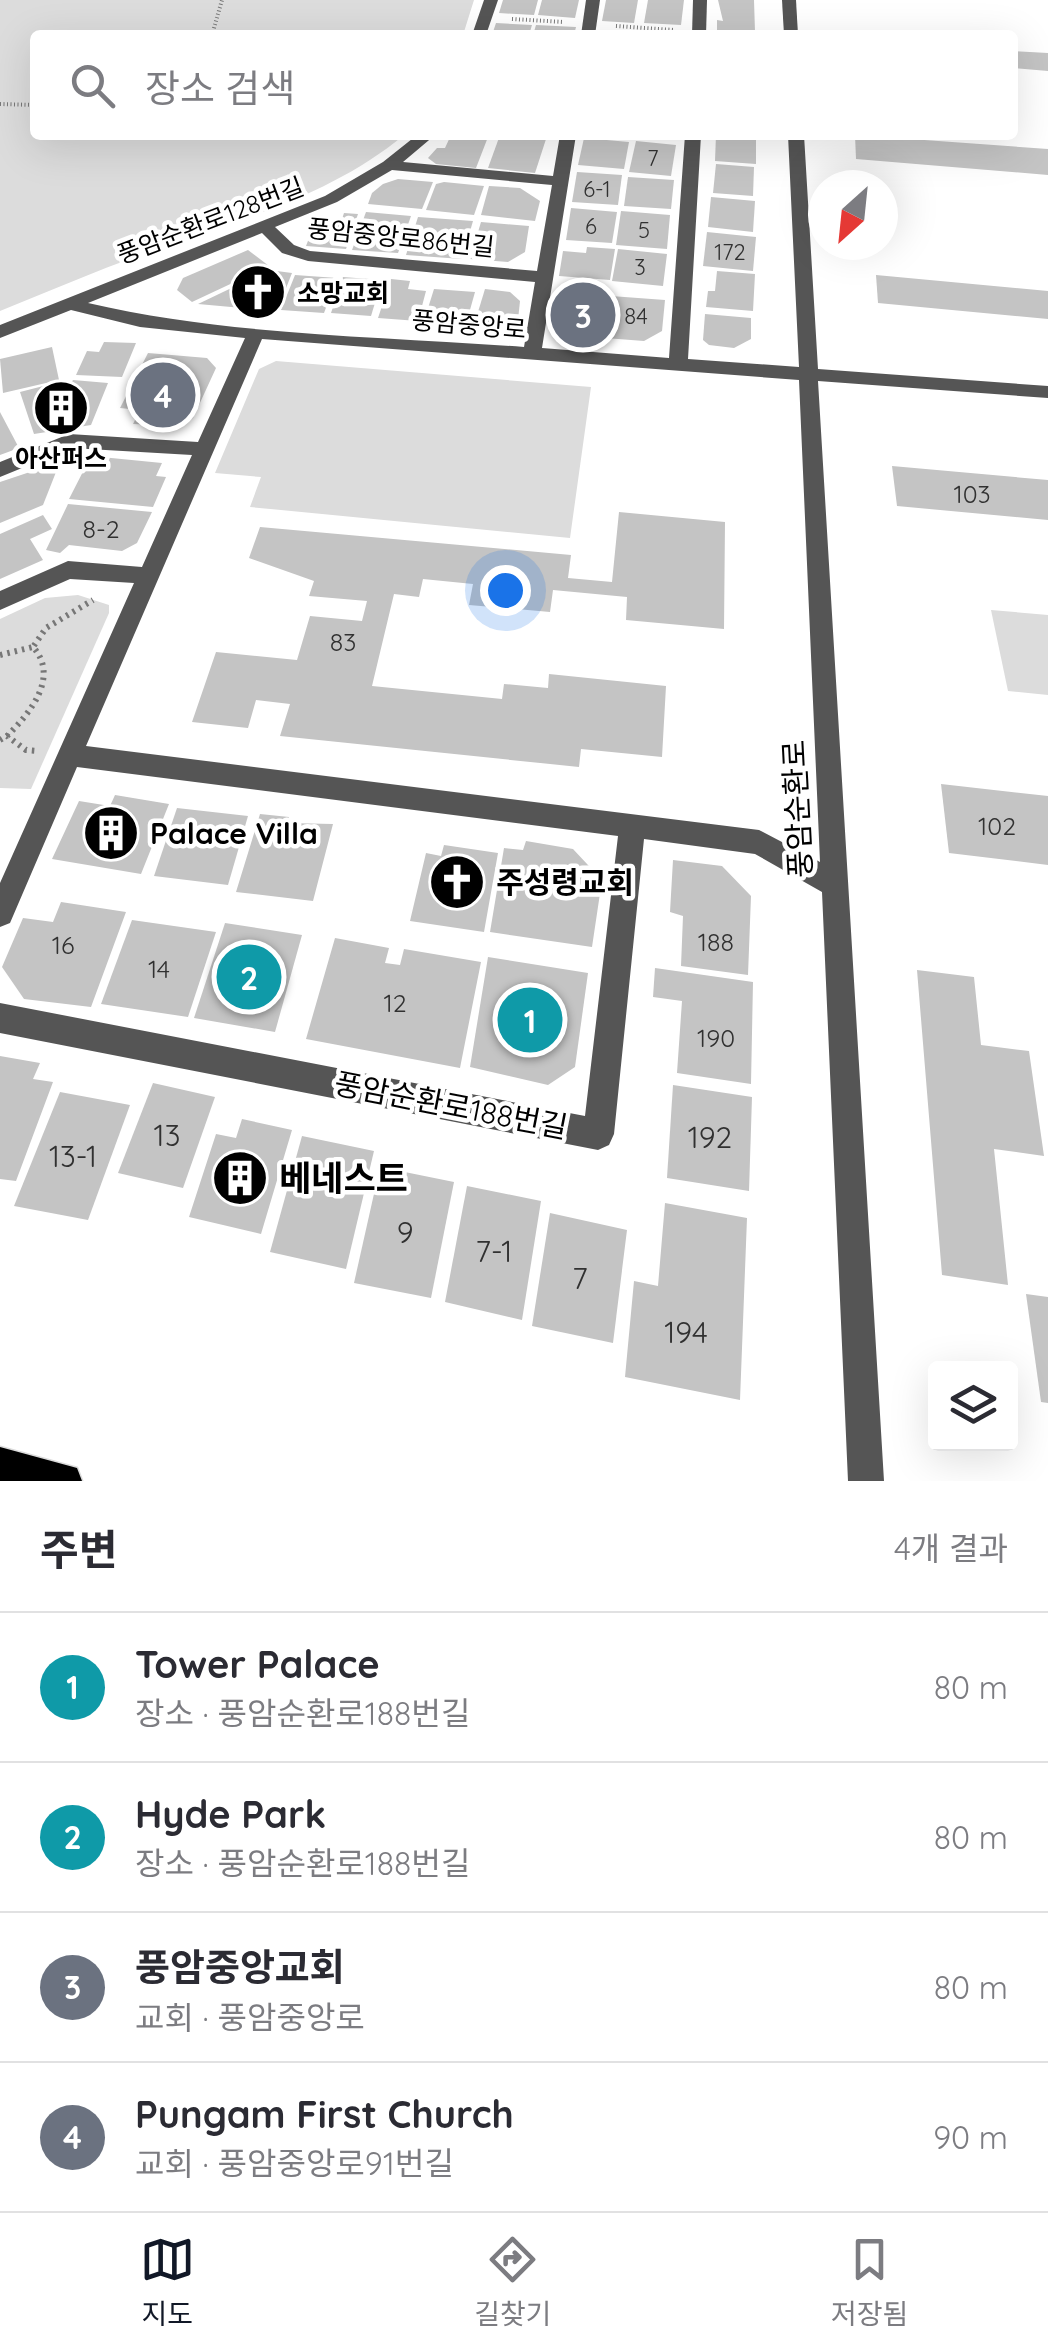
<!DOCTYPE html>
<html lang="ko">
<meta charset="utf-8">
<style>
body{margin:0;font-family:Quicksand,"Noto Sans KR",sans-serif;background:#f2f2f3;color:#2b2b33}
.controls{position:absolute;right:30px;bottom:30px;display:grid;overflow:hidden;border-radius:10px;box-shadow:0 10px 40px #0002}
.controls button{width:90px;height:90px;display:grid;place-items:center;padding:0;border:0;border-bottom:2px solid #e1e1e2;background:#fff;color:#2b2b33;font:50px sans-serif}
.compass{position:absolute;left:808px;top:170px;width:90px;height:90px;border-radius:50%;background:#fff;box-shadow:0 10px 40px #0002;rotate:207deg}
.you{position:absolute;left:505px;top:590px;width:35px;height:35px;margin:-25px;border:8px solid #fff;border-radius:50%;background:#1a73e8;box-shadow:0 0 0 15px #1a73e833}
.badge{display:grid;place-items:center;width:65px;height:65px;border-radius:50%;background:#111827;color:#fff;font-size:32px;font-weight:700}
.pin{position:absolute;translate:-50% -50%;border:5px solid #fff;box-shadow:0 2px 10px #0006}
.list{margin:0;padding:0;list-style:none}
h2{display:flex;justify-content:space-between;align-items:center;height:130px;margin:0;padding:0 40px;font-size:42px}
h2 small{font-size:32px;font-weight:400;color:#7c7c81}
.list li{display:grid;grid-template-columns:65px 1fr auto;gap:30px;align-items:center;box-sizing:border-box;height:150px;padding:0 40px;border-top:2px solid #e1e1e2}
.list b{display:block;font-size:38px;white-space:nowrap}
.list p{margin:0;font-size:32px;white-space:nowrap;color:#7c7c81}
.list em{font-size:32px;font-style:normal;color:#7c7c81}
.icon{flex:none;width:55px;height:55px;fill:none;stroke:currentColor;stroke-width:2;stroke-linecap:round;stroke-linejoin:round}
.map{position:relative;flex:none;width:1048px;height:1481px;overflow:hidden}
.search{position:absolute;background:#fff;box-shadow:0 10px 40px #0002;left:30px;right:30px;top:30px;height:110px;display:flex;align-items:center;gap:25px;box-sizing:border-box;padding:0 35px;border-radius:10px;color:#7c7c81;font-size:38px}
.sheet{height:730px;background:#fff}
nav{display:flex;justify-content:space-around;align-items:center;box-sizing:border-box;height:140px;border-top:2px solid #e1e1e2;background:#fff;font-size:28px;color:#7c7c81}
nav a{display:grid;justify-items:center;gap:5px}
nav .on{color:#111827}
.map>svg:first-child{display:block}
.green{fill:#dcdcdc}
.building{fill:#c4c4c4}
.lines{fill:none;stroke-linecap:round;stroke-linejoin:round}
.major-casing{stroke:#dbdbdb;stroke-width:3}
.path-far1{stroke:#777;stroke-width:4;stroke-dasharray:1 2.5;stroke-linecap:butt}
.path{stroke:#777;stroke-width:6;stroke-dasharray:2.5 5;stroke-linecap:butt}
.minor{fill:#555;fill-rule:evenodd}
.major{fill:#000;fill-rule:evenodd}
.labels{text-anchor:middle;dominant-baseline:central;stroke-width:9;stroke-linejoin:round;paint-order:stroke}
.far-number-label{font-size:22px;fill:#313131}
.far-street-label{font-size:25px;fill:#000;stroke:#fff}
.far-poi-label{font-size:25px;font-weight:bold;fill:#000;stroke:#fff;text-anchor:start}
.number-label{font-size:25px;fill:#313131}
.street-label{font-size:30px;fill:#000;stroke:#fff}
.poi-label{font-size:30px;font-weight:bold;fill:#000;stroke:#fff;text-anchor:start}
.near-number-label{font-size:30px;fill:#313131}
.near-poi-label{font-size:35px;font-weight:bold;fill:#000;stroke:#fff;text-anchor:start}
</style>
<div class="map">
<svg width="1048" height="1481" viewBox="0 0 1048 1481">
<rect width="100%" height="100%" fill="#fff"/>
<g class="green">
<path d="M0,0H474L463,35H35V135H404C332,195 238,221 152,251C100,269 50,291 0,311Z"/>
<polygon points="276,361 591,387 570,538 250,507 261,477 215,473 259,369"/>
<polygon points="78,595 109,605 109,613 31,789 0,788 0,619 45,598"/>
<polygon points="991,610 1048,615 1048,695 1008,691"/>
</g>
<g class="building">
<polygon points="503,0 538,0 534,15 499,13"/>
<polygon points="542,0 579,0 575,18 538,15"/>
<polygon points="606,0 638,0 634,23 602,21"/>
<polygon points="648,0 684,0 681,25 644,23"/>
<polygon points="718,0 754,0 755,32 717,30 717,20 723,21"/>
<polygon points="496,23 532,25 529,35 492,35"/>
<polygon points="536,25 576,27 574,35 533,35"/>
<polygon points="1013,51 1048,53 1048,71 1013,68"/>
<polygon points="451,135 488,137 476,168 436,164 428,158 437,148 445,148"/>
<polygon points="500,135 547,136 535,173 488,168"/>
<polygon points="716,135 756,138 756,164 715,161"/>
<polygon points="855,135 1048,149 1048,175 856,159"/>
<polygon points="584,138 629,142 624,169 578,165"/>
<polygon points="636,141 676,145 671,176 629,172"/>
<polygon points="716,164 754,167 753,196 713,193"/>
<polygon points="577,172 622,175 618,205 572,202"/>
<polygon points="628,177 674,180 671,209 624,206"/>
<polygon points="398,179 433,182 422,209 368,204 372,193 383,184"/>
<polygon points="444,182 484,186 474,215 426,210 436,184"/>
<polygon points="489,186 520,188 540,201 535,221 481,215"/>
<polygon points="711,197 755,201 753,232 708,227"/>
<polygon points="571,208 617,212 612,243 566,240"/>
<polygon points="621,211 670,215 667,249 616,245"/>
<polygon points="366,212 411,216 398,253 352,250"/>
<polygon points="344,213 358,214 346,249 306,246 316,220 341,222"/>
<polygon points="418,217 473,221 462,259 406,255"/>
<polygon points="481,222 529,226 525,252 508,262 470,259"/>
<polygon points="707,232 756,237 753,271 703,266"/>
<polygon points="587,247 615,249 610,280 559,276 563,251 586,253"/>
<polygon points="618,249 667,254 663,286 612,281"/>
<polygon points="248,250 269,266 192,302 177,290 183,278"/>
<polygon points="269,270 292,273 277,311 198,304"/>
<polygon points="717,271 755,274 753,311 706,307 708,291 715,291"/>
<polygon points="295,275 337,278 324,313 281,310"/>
<polygon points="876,275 1048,291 1048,319 878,303"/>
<polygon points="343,277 382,280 371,316 331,313"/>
<polygon points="391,279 410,281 408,289 426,291 418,321 378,318"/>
<polygon points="434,289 475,292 466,324 424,321"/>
<polygon points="485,289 510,292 520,301 518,320 503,328 474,325"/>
<polygon points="560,291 604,294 598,340 559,336 553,330"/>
<polygon points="611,296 665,300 662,331 644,341 605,338"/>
<polygon points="705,314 751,318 751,339 734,348 709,345 703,340"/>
<polygon points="104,342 136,343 122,377 76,375 87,351 99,352"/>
<polygon points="52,347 59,380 3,393 0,359"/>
<polygon points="148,353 207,358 216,368 193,418 175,426 133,424 140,410 120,408"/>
<polygon points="73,380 108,383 91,425 34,434 20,392 59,382 61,386 69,386"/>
<polygon points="0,412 19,448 0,455"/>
<polygon points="91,456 162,463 156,476 166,477 153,507 69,499"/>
<polygon points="60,462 43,505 0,523 0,482"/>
<polygon points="892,466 1048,480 1048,520 897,506"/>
<polygon points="68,504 152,512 137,543 122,551 69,545 60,553 46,550"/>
<polygon points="619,512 725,522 724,629 626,620 627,597 553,590 550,612 469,605 473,584 423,579 419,597 394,594 372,686 502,699 504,684 548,688 549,674 666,686 662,757 581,749 579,767 280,736 290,704 256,700 248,728 192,722 216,652 297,660 310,616 362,621 367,601 309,596 314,581 249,558 260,527 571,555 568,578 612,582"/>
<polygon points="43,515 52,529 30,539 43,560 0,579 0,534"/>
<polygon points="941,784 1048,796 1048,865 949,853"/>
<polygon points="115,795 169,804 141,874 52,859 79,801 110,806"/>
<polygon points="177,808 248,816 228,885 154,876"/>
<polygon points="260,814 289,817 287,823 333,824 313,901 236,892"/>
<polygon points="526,841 573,849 602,880 592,947 490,932 504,848 523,850"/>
<polygon points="444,845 498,853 484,932 410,921 426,853 441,856"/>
<polygon points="673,860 722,866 751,896 748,975 681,966 683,916 670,912"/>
<polygon points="61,902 126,912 91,1007 24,999 2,967 23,918 53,922"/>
<polygon points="132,920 216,932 188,1017 101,1004"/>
<polygon points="225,923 302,935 275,1032 194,1018"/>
<polygon points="335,938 389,948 385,963 400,965 404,949 481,962 460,1068 306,1039"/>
<polygon points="488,957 588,973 575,1067 548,1085 470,1067"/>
<polygon points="655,968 753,982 751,1084 677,1073 682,1001 653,997"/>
<polygon points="917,970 974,977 981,1045 1029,1051 1044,1156 994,1149 1008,1285 942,1275"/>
<polygon points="0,1056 40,1063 33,1079 53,1082 16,1181 0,1179"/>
<polygon points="153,1083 215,1097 183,1188 118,1173"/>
<polygon points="673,1085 752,1097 749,1191 667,1178"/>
<polygon points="60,1092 130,1105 88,1220 14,1206"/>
<polygon points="242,1119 292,1130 261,1234 189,1217 216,1134 236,1138"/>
<polygon points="302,1136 374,1151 346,1269 270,1252"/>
<polygon points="380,1167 454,1182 431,1298 354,1283"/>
<polygon points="467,1186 541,1201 522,1320 445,1302"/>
<polygon points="665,1203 747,1218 740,1400 625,1377 634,1281 658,1286"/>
<polygon points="550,1213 627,1230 613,1343 532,1326"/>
<polygon points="1026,1294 1048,1297 1048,1403 1041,1402"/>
</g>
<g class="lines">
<g class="major-casing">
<polygon id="major" points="0,1447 77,1468 82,1481 0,1481"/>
</g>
<g class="path-far1">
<polyline points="512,19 564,22"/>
<polyline points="616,26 674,30"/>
<polyline points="726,34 748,35"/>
<polyline points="212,35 222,0"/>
<polyline points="0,104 35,105"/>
</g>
<g class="path">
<polyline points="0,655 33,647"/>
<path d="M7,736C30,713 60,677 33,647L46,628L93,600"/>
<polyline points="0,740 7,736 26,750 38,751"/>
</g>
<g class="minor">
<polygon points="484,0 498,0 486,35 472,35"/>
<polygon points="586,0 600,0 595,35 581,35"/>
<polygon points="693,0 707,0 706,35 692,35"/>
<polygon points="782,0 796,0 798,35 784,35"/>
<path d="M417,135H435L403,162L553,176L560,135H576L542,348L669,358L685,135H701L688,359L799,367L788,135H804L818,369L1048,386V398L818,381L884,1481H848L822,892L755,854L644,839L614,1134L609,1145L598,1150L0,1033V1003L585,1116L618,836L77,767L10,923L0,927V883L134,583L70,579L0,610V591L68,561L142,567L192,455L71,448L0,477V462L69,434L198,442L245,338L140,327L71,310L0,338V325L325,196L383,162ZM392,170L552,185L537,271L310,251L294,245L275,227L337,202ZM262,233L282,253L308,261L535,282L524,347C380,336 229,336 88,303ZM262,339L799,380L820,862L759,830L86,746Z"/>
</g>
<use href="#major" class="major"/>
</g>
<defs>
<g id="church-disc" transform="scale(2.875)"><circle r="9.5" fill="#000" stroke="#fff"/><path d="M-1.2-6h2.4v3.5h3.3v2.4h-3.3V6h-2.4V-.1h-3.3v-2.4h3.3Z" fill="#fff"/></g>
<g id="building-disc" transform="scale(2.875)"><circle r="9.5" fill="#000" stroke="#fff"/><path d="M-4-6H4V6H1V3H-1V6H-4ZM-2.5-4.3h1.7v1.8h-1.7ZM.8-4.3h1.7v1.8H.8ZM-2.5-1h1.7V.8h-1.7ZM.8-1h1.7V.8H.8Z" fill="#fff"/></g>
</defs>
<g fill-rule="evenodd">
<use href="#church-disc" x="258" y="292"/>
<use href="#building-disc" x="61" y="408"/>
<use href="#building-disc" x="111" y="833"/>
<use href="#church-disc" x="457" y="882"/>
<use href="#building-disc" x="240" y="1178"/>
</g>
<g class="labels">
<g class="far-number-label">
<text x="653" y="158">7</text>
<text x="597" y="189">6-1</text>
<text x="591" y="226">6</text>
<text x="644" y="230">5</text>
<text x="730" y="252">172</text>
<text x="640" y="267">3</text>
<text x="636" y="316">84</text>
</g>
<g class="far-street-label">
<text transform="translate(210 220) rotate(-21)">풍암순환로128번길</text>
<text transform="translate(401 237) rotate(6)">풍암중앙로86번길</text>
<text transform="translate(469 324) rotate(5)">풍암중앙로</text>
</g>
<g class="far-poi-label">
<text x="297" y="292">소망교회</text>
<text x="61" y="457" text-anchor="middle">아산퍼스</text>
</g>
<g class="number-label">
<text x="972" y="493">103</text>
<text x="101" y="528">8-2</text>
<text x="343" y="641">83</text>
<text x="997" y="825">102</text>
<text x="716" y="941">188</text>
<text x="63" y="944">16</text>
<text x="159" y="968">14</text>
<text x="395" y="1002">12</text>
<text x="716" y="1037">190</text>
</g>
<g class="street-label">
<text transform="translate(797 809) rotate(-93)">풍암순환로</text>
<text transform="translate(451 1105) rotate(11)">풍암순환로188번길</text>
</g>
<g class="poi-label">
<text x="150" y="833">Palace Villa</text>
<text x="496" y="882">주성령교회</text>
</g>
<g class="near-number-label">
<text x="167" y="1135">13</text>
<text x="710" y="1137">192</text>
<text x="73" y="1156">13-1</text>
<text x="405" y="1232">9</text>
<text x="494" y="1251">7-1</text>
<text x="580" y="1278">7</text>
<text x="686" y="1332">194</text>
</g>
<g class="near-poi-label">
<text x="279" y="1178">베네스트</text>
</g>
</g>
</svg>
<div class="controls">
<button><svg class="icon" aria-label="layers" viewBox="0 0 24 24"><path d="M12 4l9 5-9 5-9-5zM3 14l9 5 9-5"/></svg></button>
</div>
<svg class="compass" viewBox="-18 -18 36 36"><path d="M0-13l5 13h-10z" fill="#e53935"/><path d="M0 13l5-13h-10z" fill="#7c7c81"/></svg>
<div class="you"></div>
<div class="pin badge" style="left:530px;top:1020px;background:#0f9aa8">1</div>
<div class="pin badge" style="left:249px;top:977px;background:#0f9aa8">2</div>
<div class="pin badge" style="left:583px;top:315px;background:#6b7280">3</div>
<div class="pin badge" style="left:163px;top:395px;background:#6b7280">4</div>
<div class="search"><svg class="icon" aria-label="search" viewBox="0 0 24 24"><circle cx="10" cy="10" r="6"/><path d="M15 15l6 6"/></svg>장소 검색</div>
</div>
<section class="sheet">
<h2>주변<small>4개 결과</small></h2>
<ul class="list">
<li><span class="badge" style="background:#0f9aa8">1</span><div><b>Tower Palace</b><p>장소 · 풍암순환로188번길</p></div><em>80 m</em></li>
<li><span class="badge" style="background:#0f9aa8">2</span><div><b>Hyde Park</b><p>장소 · 풍암순환로188번길</p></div><em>80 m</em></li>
<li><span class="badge" style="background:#6b7280">3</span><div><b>풍암중앙교회</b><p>교회 · 풍암중앙로</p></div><em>80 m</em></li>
<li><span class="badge" style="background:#6b7280">4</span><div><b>Pungam First Church</b><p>교회 · 풍암중앙로91번길</p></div><em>90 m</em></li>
</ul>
</section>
<nav>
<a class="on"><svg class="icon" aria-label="map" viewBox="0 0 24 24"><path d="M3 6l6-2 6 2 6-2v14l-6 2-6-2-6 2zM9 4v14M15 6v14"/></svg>지도</a>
<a><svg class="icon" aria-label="directions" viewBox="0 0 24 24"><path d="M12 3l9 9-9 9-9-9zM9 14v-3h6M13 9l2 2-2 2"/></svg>길찾기</a>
<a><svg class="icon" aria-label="saved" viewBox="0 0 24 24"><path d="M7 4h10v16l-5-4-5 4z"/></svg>저장됨</a>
</nav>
